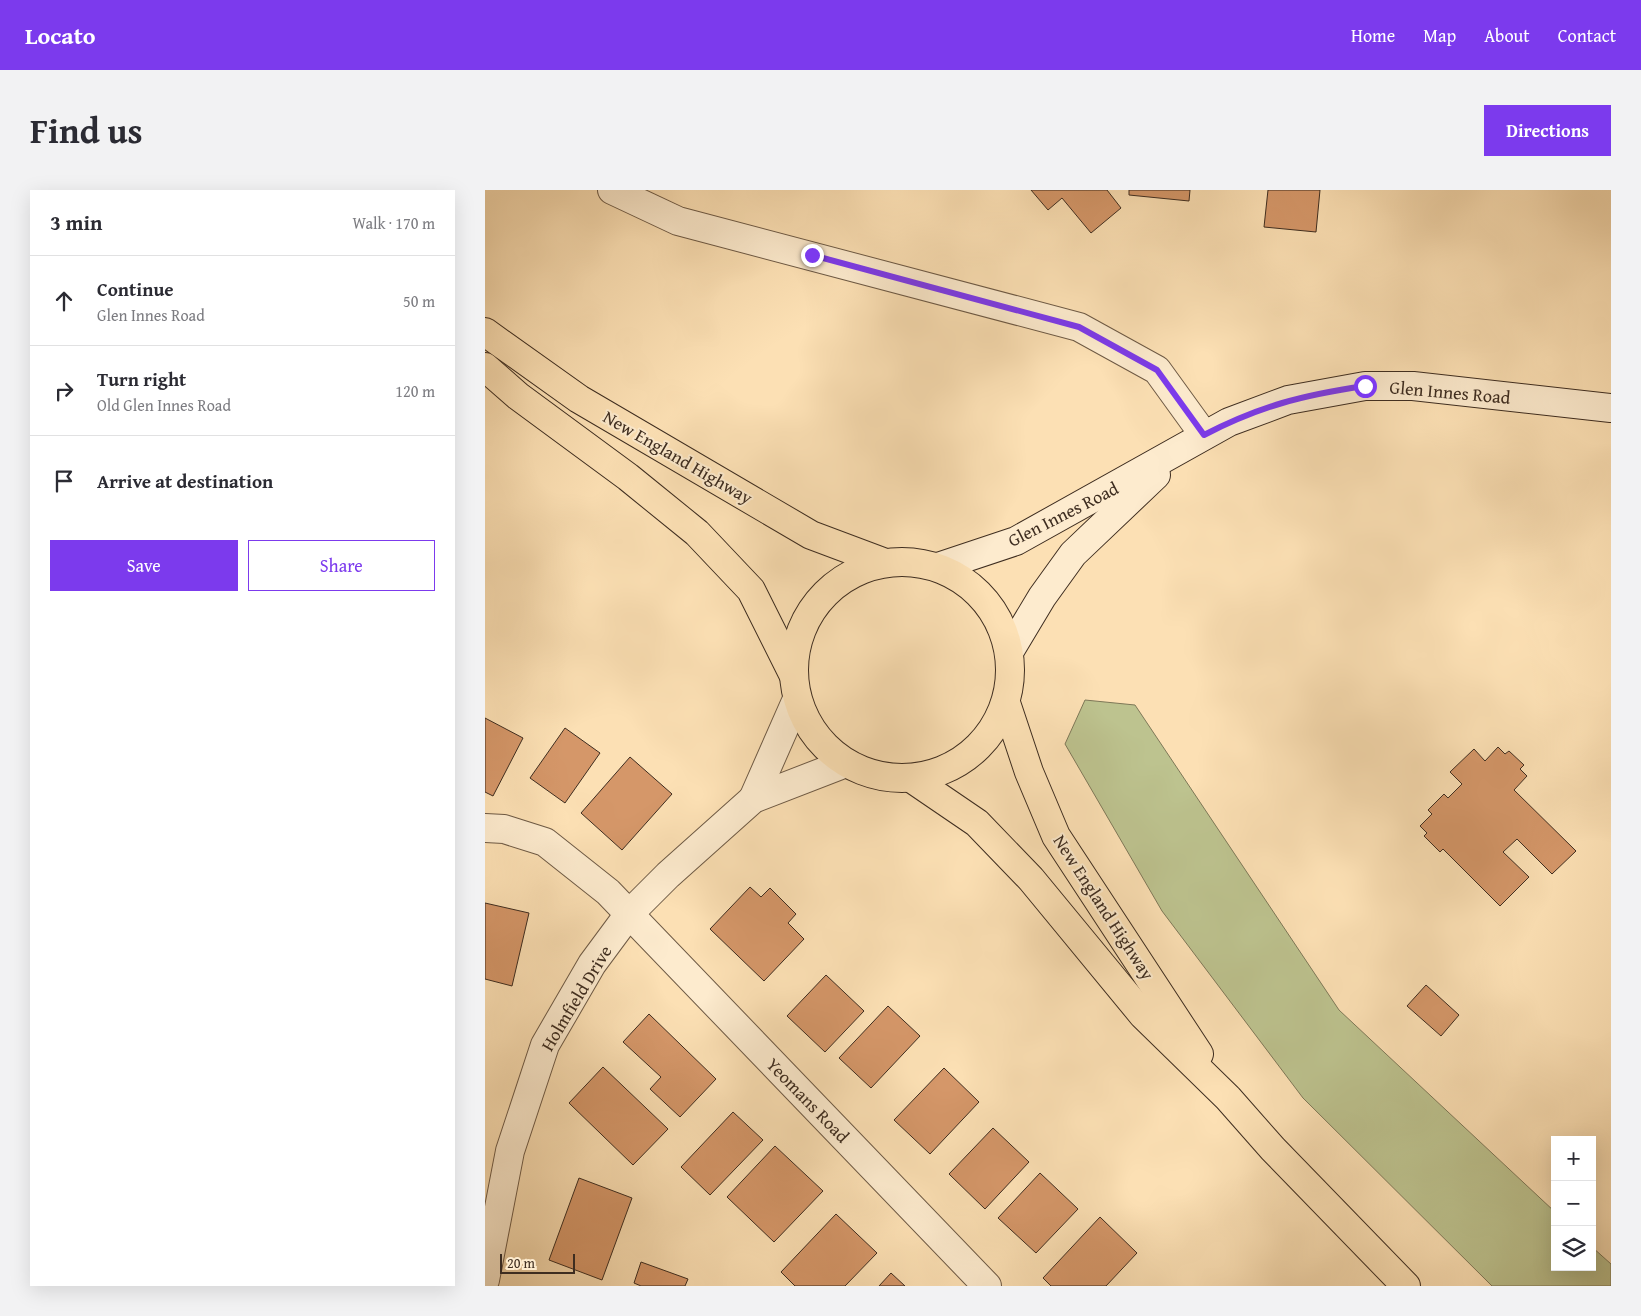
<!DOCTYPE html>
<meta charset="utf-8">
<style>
body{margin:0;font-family:"Gentium Book Plus",serif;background:#f2f2f3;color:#2b2b33}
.controls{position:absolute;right:15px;bottom:15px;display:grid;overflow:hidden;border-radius:0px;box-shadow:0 5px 20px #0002}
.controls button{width:45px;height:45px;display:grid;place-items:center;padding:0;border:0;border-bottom:1px solid #e1e1e2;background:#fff;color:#2b2b33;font:25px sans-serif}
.scale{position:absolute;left:15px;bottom:12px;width:75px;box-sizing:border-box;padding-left:5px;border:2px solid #3e2d20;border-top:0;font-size:14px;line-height:18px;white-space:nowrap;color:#3e2d20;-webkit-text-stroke:4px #fdebce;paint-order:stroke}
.stop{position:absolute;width:15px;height:15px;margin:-11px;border:4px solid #7c3aed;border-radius:50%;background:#fff}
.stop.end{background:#7c3aed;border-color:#fff;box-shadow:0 1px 5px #0008}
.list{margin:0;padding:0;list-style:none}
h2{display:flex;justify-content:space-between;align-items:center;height:65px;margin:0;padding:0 20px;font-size:21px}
h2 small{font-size:16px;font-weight:400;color:#7c7c81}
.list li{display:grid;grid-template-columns:32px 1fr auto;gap:15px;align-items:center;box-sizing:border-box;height:90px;padding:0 20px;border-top:1px solid #e1e1e2}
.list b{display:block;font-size:19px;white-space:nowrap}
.list p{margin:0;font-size:16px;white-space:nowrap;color:#7c7c81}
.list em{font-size:16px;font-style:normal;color:#7c7c81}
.actions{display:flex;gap:10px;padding:15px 20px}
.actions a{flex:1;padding:11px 0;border:1px solid #7c3aed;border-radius:0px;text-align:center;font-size:18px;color:#7c3aed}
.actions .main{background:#7c3aed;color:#fff}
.icon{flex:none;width:28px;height:28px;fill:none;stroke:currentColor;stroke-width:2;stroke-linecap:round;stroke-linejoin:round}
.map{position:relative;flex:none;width:1126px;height:1096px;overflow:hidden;border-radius:0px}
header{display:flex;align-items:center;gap:30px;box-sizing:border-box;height:70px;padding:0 25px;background:#7c3aed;color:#fff}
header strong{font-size:24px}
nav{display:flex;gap:28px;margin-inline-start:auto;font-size:18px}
.intro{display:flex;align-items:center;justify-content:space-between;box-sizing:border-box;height:120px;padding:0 30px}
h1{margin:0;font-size:35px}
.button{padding:12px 22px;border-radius:0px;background:#7c3aed;color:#fff;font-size:18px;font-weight:700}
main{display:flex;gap:30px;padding:0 30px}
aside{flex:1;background:#fff;border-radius:0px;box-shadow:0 5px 20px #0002}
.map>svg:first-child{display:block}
.green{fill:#bdc38f;stroke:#7e7858}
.building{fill:#d59769;stroke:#3e2d20}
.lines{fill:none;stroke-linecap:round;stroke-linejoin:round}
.street-casing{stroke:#6e5a45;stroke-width:30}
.secondary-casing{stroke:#3e2d20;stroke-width:30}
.highway-casing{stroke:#3e2d20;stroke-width:30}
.street{stroke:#fdebce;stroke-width:28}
.secondary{stroke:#fdebce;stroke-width:28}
.highway{stroke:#fce0b4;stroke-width:28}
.route{stroke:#7c3aed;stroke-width:6}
.labels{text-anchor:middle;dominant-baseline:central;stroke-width:4;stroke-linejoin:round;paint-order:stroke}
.street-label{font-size:18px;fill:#3e2d20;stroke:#fdebce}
</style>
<header>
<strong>Locato</strong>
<nav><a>Home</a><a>Map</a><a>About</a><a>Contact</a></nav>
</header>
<div class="intro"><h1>Find us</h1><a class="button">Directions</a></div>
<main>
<aside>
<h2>3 min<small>Walk · 170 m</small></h2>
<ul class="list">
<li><svg class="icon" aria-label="ahead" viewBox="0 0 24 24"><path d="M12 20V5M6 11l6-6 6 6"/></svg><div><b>Continue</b><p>Glen Innes Road</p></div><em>50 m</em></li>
<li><svg class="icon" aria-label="right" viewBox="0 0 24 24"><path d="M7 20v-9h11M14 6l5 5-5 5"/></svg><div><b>Turn right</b><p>Old Glen Innes Road</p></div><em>120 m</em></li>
<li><svg class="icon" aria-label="arrive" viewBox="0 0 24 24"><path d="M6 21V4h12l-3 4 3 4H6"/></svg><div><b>Arrive at destination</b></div></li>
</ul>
<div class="actions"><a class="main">Save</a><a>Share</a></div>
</aside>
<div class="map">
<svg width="1126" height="1096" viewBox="0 0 1126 1096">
<rect width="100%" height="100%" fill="#fce0b4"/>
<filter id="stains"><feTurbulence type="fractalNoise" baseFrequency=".004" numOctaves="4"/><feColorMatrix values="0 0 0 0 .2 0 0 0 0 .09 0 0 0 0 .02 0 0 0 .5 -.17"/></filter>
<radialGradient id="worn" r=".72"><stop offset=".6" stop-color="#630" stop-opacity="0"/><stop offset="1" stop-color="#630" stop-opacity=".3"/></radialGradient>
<polygon class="green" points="600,510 650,515 854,820 1070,1022 1070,1077 1107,1077 1107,1057 1126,1074 1126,1096 1007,1096 818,908 677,721 580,554"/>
<g class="building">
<polygon points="546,0 622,0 636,18 606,43 577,8 563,20"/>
<polygon points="644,0 705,0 704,11 644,5"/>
<polygon points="783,0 835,0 831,42 779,37"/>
<polygon points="0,528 38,548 8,606 0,602"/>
<polygon points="80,538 115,563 80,613 45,588"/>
<polygon points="1013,557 1020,564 1024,561 1039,575 1035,579 1042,586 1029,600 1091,661 1067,684 1032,649 1018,662 1044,687 1015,716 958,659 955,662 939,646 942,643 935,636 947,624 943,620 959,604 963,608 977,594 965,582 989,559 1000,571"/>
<polygon points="145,567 187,604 137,660 96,623"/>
<polygon points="265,697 276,707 285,698 311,724 303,733 319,749 279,791 225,739"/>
<polygon points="0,713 44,723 27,796 0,789"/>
<polygon points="341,785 379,821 340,862 302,826"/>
<polygon points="941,795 974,825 956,846 922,816"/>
<polygon points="403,816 435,846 386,898 354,868"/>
<polygon points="164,824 231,889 195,927 165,899 176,887 138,852"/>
<polygon points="118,877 183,939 148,975 84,913"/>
<polygon points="459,878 494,912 445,964 409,930"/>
<polygon points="248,922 278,950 225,1005 196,977"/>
<polygon points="508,938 544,972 500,1019 464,984"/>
<polygon points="290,956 338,1001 289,1052 242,1007"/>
<polygon points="555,983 593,1019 551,1063 513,1028"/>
<polygon points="94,988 147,1008 117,1090 64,1070"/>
<polygon points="351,1024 392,1063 360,1096 310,1096 296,1082"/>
<polygon points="615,1027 652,1063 621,1096 566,1096 558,1088"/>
<polygon points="156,1072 203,1089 200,1096 156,1096 149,1093"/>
<polygon points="406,1083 420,1096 394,1096"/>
</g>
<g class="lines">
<g class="street-casing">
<g id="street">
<polyline points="127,0 193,31 594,137 672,180 719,245"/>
<polyline points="268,609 312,509"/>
<polyline points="0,638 19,639 60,652 123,702 502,1096"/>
<polyline points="0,1090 25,961 60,855 107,774 144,724 183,685 268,609 361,573"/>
</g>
</g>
<g class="secondary-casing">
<g id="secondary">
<polyline points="453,377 531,351 744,232 803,210 880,196 928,196 1126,218"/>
<polyline points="524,462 557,407 588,364 671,285"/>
</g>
</g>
<g class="highway-casing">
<g id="highway">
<polyline points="0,142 94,209 326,345 398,372"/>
<polyline points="0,177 33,206 143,287 212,343 266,400 308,484"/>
<circle cx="417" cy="480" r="108"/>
<polyline points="521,513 544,582 571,646 714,864"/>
<polyline points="426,588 492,633 546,689 658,825 743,908 788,959 921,1096"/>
</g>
</g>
<use href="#street" class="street"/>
<use href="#secondary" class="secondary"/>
<use href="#highway" class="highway"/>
</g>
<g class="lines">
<path class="route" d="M327,65L594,137L672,180L719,245C775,216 818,205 880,196"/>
</g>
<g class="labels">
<g class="street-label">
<text transform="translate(965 202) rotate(5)">Glen Innes Road</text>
<text transform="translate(193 267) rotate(30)">New England Highway</text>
<text transform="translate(578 324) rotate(-27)">Glen Innes Road</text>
<text transform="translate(619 717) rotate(57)">New England Highway</text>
<text transform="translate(91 808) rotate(-59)">Holmfield Drive</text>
<text transform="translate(323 910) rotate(46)">Yeomans Road</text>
</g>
</g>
<rect width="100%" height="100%" filter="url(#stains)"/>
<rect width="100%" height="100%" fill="url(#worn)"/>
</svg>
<div class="controls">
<button>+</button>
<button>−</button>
<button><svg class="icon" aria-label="layers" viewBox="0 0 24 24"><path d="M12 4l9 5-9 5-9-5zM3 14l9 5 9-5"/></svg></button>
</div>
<div class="scale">20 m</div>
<div class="stop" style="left:880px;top:196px"></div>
<div class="stop end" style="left:327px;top:65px"></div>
</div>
</main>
